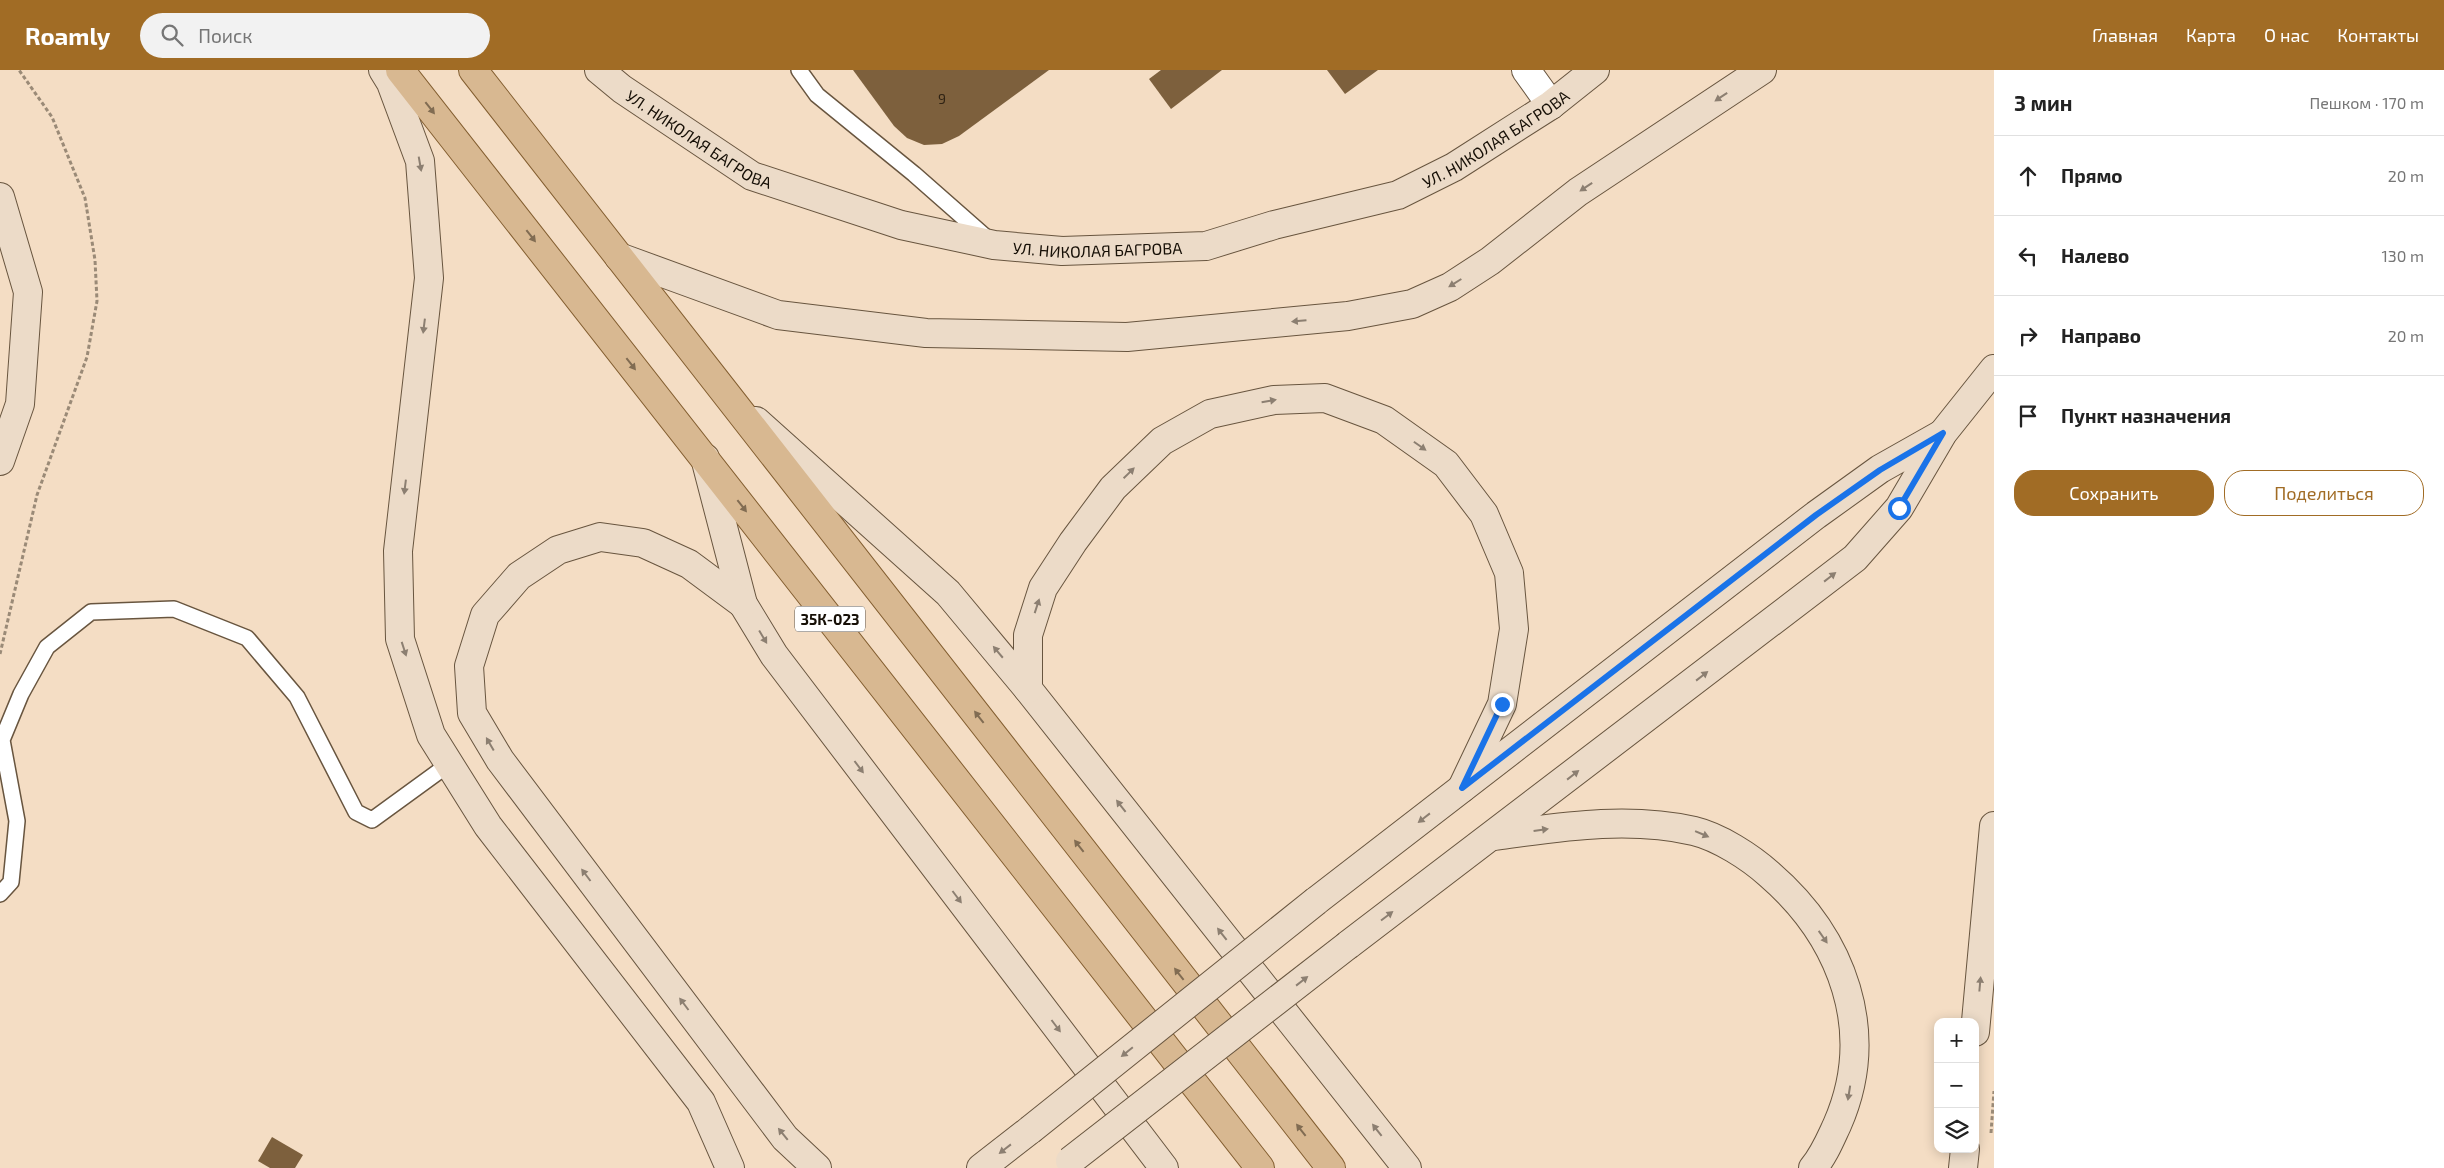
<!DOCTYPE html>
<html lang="ru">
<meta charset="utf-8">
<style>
body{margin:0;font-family:"Exo 2",sans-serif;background:#f2f2f2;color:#222}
.controls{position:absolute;right:15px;bottom:15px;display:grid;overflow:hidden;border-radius:10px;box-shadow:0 2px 12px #0003}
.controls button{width:45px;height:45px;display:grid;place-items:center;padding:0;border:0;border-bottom:1px solid #e0e0e0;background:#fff;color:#222;font:25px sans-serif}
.stop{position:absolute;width:15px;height:15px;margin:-11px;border:4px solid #1a73e8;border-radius:50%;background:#fff}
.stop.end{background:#1a73e8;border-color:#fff;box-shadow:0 1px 5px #0008}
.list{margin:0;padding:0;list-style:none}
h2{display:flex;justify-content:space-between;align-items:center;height:65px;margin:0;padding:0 20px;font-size:21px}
h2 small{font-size:16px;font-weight:400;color:#767676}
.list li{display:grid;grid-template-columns:32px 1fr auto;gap:15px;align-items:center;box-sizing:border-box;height:80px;padding:0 20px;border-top:1px solid #e0e0e0}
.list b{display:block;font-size:19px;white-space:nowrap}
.list em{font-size:16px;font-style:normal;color:#767676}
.actions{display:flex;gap:10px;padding:15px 20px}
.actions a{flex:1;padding:11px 0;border:1px solid #a16c25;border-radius:20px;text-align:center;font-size:18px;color:#a16c25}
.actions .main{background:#a16c25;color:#fff}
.icon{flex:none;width:28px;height:28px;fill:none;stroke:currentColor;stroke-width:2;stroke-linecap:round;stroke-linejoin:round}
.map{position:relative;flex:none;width:1994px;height:1098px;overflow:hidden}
header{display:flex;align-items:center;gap:30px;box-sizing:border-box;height:70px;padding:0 25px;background:#a16c25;color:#fff}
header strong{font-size:24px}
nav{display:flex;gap:28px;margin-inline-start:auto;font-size:18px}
.search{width:350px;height:45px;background:#f2f2f2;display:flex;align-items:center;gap:12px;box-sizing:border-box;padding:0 18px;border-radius:28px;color:#767676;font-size:19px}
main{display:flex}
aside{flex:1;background:#fff}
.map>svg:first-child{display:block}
.building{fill:#7d603d}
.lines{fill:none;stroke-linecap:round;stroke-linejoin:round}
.lane-casing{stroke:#68553f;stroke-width:18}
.street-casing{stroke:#68553f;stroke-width:30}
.secondary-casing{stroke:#68553f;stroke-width:30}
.primary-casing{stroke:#835e30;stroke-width:30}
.path{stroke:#9a8a77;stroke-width:3;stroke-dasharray:4 2.5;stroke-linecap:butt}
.lane{stroke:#fff;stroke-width:15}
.street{stroke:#fff;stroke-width:28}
.secondary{stroke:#ecdbc8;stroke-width:28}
.primary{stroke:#d8b891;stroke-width:28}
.secondary-bridge-casing{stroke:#68553f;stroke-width:30;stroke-linecap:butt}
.secondary-bridge{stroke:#ecdbc8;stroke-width:28}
.oneway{fill:#8c7f71}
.oneway2{fill:#816c52}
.route{stroke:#1a73e8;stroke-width:6}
.labels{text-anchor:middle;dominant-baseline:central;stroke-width:4.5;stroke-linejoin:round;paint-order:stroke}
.number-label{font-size:14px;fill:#302314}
.shield{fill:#fff;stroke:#5c5751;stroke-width:1}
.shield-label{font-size:15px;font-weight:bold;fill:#160f06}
.street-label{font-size:16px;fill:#160f06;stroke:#fff}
</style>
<header>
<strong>Roamly</strong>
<div class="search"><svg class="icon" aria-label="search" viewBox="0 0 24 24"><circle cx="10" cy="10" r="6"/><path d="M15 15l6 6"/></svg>Поиск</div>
<nav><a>Главная</a><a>Карта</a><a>О нас</a><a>Контакты</a></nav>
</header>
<main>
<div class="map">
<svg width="1994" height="1098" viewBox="0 0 1994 1098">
<rect width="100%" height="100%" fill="#f4ddc4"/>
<g class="building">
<polygon points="853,0 1049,0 959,66 942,74 924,75 907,68 894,56"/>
<polygon points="1161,0 1222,0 1171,39 1149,9"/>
<polygon points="1327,0 1378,0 1345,24"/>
<polygon points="272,1067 303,1085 295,1098 270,1098 258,1091"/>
</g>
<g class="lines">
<g class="lane-casing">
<g id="lane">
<polyline points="799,0 817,25 914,104 989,170"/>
<polyline points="0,824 11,812 17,751 2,670 21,624 47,577 91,542 174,539 247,568 297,627 356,742 372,750 449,694"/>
</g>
</g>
<g class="street-casing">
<polyline id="street" points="1526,0 1551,35"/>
</g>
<g class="secondary-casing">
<g id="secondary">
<polyline points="383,0 391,13 420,91 429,208 398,481 400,569 431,665 488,756 701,1032 730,1098"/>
<path id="s1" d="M599,0L622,19L752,106L901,155L994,175L1062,181L1206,176L1274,155L1398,125L1454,97L1551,35L1595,0"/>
<polyline points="0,127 28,222 20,334 0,391"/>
<polyline points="619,187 778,245 926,263 1127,267 1348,246 1412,234 1450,217 1490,191 1578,122 1762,0"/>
<polyline points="756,351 948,523 1028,619 1407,1098"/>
<polyline points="705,388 743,534 774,585 1164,1098"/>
<polyline points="743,534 689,494 643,473 600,467 558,480 519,506 485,545 469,596 472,643 500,690 785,1068 817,1098"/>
<polyline points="1028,619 1028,565 1043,518 1073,472 1113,418 1162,371 1210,344 1274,330 1325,328 1384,350 1446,394 1484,444 1509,503 1514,559 1502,634 1462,718"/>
<path d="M1494,766C1561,757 1627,746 1694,761C1719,767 1750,787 1769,804C1843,868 1878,962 1837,1055C1830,1070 1824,1085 1813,1098"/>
<polyline points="1316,831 1816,445 1880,399 1942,364"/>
<polyline points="1348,875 1855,488 1899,438 1943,363 1994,299"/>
<polyline points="1975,962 1994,756"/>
<polyline points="981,1098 1030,1060"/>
<polyline points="1963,1098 1965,1079"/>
</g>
</g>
<g class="primary-casing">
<g id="primary">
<polyline points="400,0 1260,1098"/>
<polyline points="473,0 1331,1098"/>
</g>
</g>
<g class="path">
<polyline points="0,584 37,425 87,287 97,231 95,190 85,128 52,47 19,0"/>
<polyline points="1991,1063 1994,1021"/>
</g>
<use href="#lane" class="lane"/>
<use href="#street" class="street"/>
<use href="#secondary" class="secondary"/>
<use href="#primary" class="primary"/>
<g class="secondary-bridge-casing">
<g id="secondary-bridge">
<polyline points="1030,1060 1316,831"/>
<polyline points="1070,1091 1348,875"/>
</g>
</g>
<use href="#secondary-bridge" class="secondary-bridge"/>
</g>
<defs><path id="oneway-solid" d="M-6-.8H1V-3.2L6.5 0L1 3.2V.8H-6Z" transform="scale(1.25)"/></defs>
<g class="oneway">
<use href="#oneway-solid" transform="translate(1721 27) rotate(146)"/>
<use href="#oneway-solid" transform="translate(420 94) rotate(80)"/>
<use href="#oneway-solid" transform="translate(1586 117) rotate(146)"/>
<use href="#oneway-solid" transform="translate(1455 213) rotate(148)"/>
<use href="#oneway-solid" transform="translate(1299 251) rotate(175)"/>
<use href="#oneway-solid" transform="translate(424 256) rotate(97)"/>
<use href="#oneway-solid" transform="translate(1269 331) rotate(-10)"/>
<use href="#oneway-solid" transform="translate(1420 376) rotate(35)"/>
<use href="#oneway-solid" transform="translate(1129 403) rotate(-44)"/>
<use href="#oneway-solid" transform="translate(405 417) rotate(97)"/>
<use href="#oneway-solid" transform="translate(1830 507) rotate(-38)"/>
<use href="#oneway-solid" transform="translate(1037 536) rotate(-72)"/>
<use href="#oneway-solid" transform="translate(763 567) rotate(59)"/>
<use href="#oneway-solid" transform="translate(404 579) rotate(72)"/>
<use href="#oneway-solid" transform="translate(998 582) rotate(-130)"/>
<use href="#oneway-solid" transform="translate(1702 606) rotate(-38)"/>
<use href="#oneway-solid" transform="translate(490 674) rotate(-120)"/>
<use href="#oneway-solid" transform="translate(859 697) rotate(53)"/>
<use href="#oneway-solid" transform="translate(1573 705) rotate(-38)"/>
<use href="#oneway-solid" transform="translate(1121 736) rotate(-128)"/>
<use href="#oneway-solid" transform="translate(1424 748) rotate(142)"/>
<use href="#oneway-solid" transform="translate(1541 760) rotate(-8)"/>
<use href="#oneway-solid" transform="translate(1702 764) rotate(23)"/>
<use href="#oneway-solid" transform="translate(586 805) rotate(-127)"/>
<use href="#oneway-solid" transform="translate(957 827) rotate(53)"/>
<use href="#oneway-solid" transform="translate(1387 846) rotate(-37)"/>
<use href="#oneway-solid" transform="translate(1222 864) rotate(-128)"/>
<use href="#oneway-solid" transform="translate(1823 867) rotate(55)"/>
<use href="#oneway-solid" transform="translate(1302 911) rotate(-38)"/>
<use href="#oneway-solid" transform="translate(1980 914) rotate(-85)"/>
<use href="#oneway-solid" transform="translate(684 934) rotate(-127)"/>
<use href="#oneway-solid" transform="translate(1056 956) rotate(53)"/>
<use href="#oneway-solid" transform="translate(1127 982) rotate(141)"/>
<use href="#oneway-solid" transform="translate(1849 1023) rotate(99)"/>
<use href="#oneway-solid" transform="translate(1377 1060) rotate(-128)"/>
<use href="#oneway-solid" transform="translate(783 1064) rotate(-129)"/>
<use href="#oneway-solid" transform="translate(1005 1079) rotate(142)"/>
</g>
<g class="oneway2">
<use href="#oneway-solid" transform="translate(430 38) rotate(52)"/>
<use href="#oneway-solid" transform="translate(531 166) rotate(52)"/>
<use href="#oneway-solid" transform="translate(631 294) rotate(52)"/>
<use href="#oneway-solid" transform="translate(742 436) rotate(52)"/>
<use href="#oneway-solid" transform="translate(979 647) rotate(-128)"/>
<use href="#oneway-solid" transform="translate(1079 776) rotate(-128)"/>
<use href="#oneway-solid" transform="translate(1179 904) rotate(-128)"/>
<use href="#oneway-solid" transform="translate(1301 1060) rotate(-128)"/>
</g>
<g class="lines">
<polyline class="route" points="1502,634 1462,718 1816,445 1880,400 1943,363 1899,438"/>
</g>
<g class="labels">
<g class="number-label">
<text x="942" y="28">9</text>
</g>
<rect class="shield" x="795" y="536.5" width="70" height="25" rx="4"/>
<g class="shield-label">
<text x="830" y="549">35К-023</text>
</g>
<g class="street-label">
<text stroke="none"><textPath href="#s1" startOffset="122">УЛ. НИКОЛАЯ БАГРОВА</textPath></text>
<text stroke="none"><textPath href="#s1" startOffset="962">УЛ. НИКОЛАЯ БАГРОВА</textPath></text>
<text stroke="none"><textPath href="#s1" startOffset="542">УЛ. НИКОЛАЯ БАГРОВА</textPath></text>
</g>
</g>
</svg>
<div class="controls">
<button>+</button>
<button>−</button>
<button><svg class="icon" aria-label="layers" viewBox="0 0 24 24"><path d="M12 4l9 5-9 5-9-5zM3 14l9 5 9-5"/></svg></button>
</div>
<div class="stop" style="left:1899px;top:438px"></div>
<div class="stop end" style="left:1502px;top:634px"></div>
</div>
<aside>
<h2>3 мин<small>Пешком · 170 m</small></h2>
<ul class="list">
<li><svg class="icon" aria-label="ahead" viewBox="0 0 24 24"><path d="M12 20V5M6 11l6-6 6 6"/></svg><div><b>Прямо</b></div><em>20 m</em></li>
<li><svg class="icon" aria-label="left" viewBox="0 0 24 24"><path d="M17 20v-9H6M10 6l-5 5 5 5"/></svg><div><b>Налево</b></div><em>130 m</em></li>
<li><svg class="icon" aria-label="right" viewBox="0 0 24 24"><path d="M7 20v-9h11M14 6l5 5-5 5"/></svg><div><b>Направо</b></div><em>20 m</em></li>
<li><svg class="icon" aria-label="arrive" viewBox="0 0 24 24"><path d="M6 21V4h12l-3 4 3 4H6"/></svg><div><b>Пункт назначения</b></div></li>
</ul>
<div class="actions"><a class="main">Сохранить</a><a>Поделиться</a></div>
</aside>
</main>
